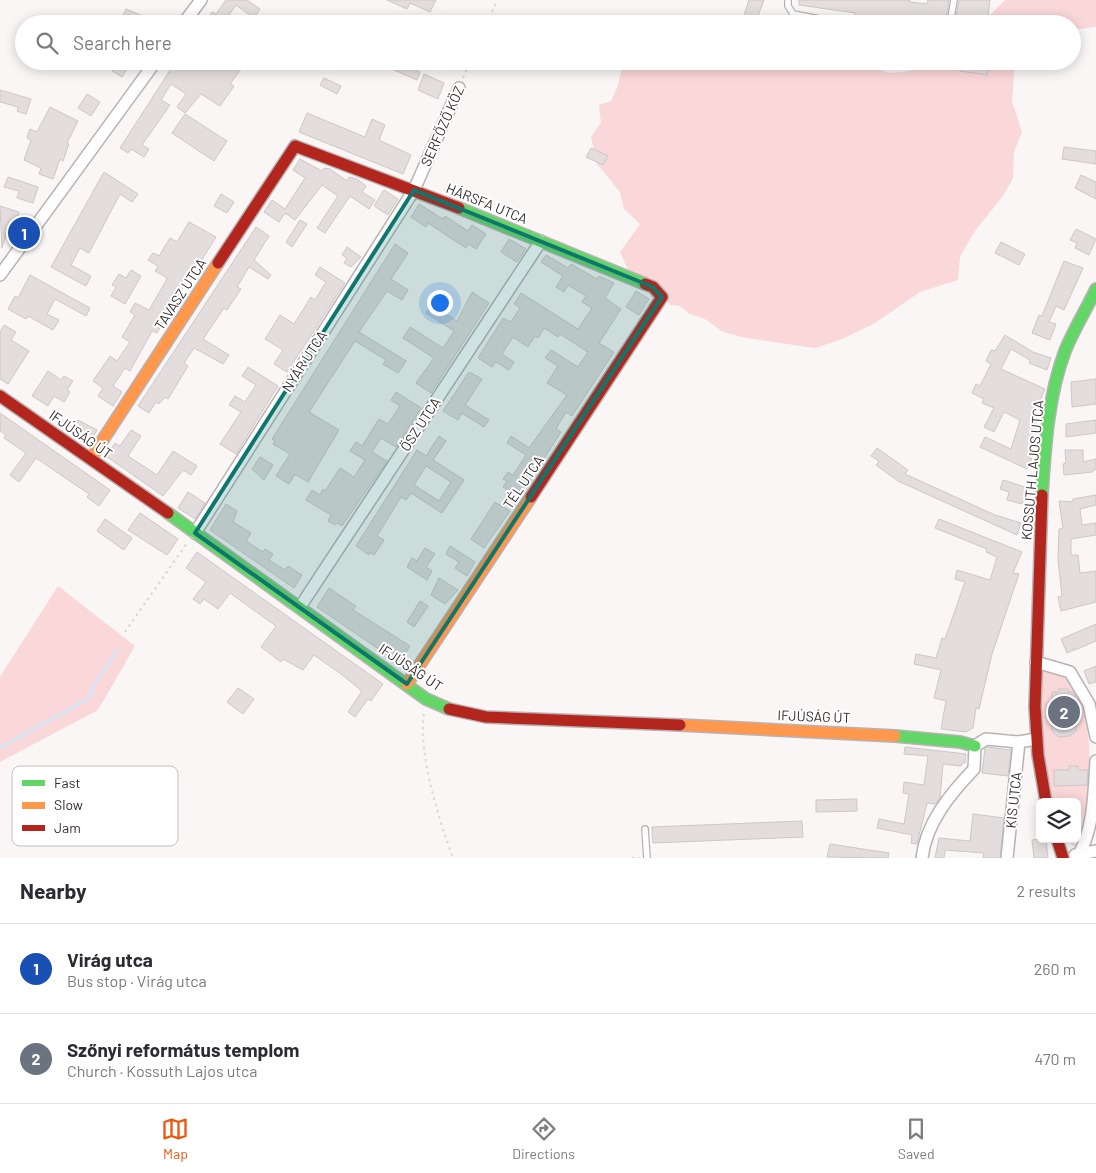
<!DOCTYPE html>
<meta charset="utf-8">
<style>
body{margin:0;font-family:Barlow,sans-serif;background:#f2f2f3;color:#2b2b33}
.controls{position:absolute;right:15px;bottom:15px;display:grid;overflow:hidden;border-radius:8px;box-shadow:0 2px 12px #0003}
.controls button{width:45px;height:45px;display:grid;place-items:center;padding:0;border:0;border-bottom:1px solid #e1e1e2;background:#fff;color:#2b2b33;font:25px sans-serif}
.you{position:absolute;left:439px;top:302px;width:18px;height:18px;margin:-12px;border:4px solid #fff;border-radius:50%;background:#1a73e8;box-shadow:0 0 0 8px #1a73e833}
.badge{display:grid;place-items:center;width:32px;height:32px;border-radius:50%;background:#ea580c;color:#fff;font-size:16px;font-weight:700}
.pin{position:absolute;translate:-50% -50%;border:2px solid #fff;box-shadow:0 1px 5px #0006}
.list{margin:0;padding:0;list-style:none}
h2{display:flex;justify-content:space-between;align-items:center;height:65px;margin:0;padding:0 20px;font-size:21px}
h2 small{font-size:16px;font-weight:400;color:#7c7c81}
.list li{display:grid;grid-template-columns:32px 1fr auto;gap:15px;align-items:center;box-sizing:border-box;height:90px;padding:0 20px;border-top:1px solid #e1e1e2}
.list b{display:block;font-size:19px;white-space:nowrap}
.list p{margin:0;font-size:16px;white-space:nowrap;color:#7c7c81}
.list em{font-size:16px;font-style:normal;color:#7c7c81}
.icon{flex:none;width:28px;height:28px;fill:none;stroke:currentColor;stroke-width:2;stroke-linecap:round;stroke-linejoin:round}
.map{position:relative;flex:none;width:1096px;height:858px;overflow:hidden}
.search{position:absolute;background:#fff;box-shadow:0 2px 12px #0003;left:15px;right:15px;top:15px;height:55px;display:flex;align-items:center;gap:12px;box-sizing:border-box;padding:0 18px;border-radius:28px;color:#7c7c81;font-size:19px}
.sheet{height:245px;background:#fff}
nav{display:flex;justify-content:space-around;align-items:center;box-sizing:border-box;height:70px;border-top:1px solid #e1e1e2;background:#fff;font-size:14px;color:#7c7c81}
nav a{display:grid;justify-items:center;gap:2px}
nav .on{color:#ea580c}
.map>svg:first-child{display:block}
.green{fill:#fad7d8}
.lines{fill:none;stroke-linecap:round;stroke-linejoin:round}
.stream{stroke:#d6e5f7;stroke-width:3}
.building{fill:#e4dddd;stroke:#cec6c7;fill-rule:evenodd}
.lane-casing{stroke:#b9b2b2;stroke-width:8}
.street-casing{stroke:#b9b2b2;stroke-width:14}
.fast-casing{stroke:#b9b2b2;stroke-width:14}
.slow-casing{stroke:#b9b2b2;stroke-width:14}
.jam-casing{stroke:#b9b2b2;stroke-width:14}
.path{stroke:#d8d6d6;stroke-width:2;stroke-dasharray:2.5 4;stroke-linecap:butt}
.lane{stroke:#fefefe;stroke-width:5.5}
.street{stroke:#fefefe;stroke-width:11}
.fast{stroke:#63d668;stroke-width:11}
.slow{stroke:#ff974d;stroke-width:11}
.jam{stroke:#b3261e;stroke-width:11}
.marked{fill:#0f766e;fill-opacity:0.2;stroke:#0f766e;stroke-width:4;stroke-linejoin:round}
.labels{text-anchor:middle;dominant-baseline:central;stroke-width:4;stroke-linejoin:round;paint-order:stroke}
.street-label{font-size:14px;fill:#382c2d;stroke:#fff}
.key{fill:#fff;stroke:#c3c0c0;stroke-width:1}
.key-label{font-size:14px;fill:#382c2d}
</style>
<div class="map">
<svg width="1096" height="858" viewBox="0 0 1096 858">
<rect width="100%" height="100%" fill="#faf6f6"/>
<g class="green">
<polygon points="1005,0 1096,0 1096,27 1072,30 1072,24 981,24"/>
<polygon points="624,61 868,61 870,67 890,73 910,71 931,61 1015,61 1012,101 1022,132 1014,152 1013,178 1003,196 974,232 960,257 958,280 920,292 875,323 842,339 815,348 746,338 723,332 705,319 690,314 680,306 670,305 660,291 628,270 620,252 640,224 624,209 620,192 597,164 591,137 601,122 599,105 611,101 617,88"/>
<polygon points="58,586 135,646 98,710 0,762 0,677"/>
<path d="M1042,670C1049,673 1060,675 1067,679C1071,682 1074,688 1076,692C1096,730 1092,804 1078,846H1073L1065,839H1077V802H1051L1043,776Z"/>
</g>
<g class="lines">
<polyline class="stream" points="0,748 89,698 95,683 118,649"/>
</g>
<g class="building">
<polygon points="226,0 247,0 260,9 254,18 236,5 225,21 229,24 203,24 212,12 216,14"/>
<polygon points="387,0 436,0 430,12 410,3 407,9"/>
<polygon points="749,0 764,0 755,24 742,21"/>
<polygon points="799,0 910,0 910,2 927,4 928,0 949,0 945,24 854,24 855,13 799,5"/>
<polygon points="959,0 990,0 987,24 955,24"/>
<polygon points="126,9 162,24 139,24 122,17"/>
<polygon points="118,61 132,61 122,77 112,71"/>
<polygon points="176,61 238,61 244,65 230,84 234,86 220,106 201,94 185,113 177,107 186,94 171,84 161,100 170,105 142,145 149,149 144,157 131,149 128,153 120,148"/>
<polygon points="962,61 989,61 987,75 960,71"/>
<polygon points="397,62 420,72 417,80 394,70"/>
<polygon points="424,74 444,83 438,99 418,90"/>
<polygon points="324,78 341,86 337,94 320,85"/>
<polygon points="0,90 31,99 26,114 17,111 18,107 0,102"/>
<polygon points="87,94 100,102 91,116 78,108"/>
<polygon points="50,107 78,121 67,143 69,144 63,161 60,159 53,179 39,174 41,168 24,160 31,140 27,138 30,129 37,132"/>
<polygon points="307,113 365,137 372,119 385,125 379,140 411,155 403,174 299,132"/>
<polygon points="185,114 227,141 214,161 172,133"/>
<polygon points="1064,147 1096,151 1096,164 1062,159"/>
<polygon points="591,148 608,156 603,165 586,157"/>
<polygon points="300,159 322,171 324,168 330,169 347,181 349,177 357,179 366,186 362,192 375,200 369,209 350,196 325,233 317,228 338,196 322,185 295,220 285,213 279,222 264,212 272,200 285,209 305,178 293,170"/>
<polygon points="104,172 138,194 132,202 120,194 89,253 80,248 71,265 91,276 86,286 51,267"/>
<polygon points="1081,175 1096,182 1096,199 1075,188"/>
<polygon points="8,177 38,187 33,203 17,198 19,191 4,187"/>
<polygon points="384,190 398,199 388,215 374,206"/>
<polygon points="221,194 234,202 227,213 214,206"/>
<polygon points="419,204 443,219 445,216 468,231 472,225 486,234 476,249 468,244 466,248 428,223 426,227 411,217"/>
<polygon points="0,206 19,212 14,227 9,225 2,248"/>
<polygon points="300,220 307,224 292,247 286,242"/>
<polygon points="189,222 216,237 196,269 194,268 157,333 152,331 130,371 125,368 113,386 122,392 113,406 98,396 103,388 93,381 110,356 117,361 130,342 122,337 135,315 130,312 135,303 149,310 166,281 167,278 155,271 158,266 148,260 153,253 159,256 170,238 177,242"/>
<polygon points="256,227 269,236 254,260 271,275 268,279 249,267 237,287 241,289 227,310 224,308 203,339 229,355 223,364 194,348 184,363 188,366 168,399 165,397 159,404 156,402 149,413 138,406"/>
<polygon points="1076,229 1096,239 1089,255 1075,248 1077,243 1070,240"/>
<polygon points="509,239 526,249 517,262 501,252"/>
<polygon points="1001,242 1025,254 1019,265 995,253"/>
<polygon points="395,244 408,253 391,279 408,290 402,300 387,291 359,332 406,361 398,373 383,364 386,360 355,341 309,412 339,430 308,482 295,474 289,484 276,476 290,454 273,444 275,441 272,439"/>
<polygon points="347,247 361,257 351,267 344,263 347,258 342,255"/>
<polygon points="546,255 568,268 571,264 597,279 599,276 614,283 605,298 621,309 599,343 614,352 572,416 566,412 556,429 561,432 519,497 503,487 507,481 503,479 508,472 513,475 526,455 507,443 511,436 529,448 567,395 547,383 558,366 545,358 551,350 578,367 588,352 560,334 558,337 544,328 538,338 535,336 528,347 513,337 502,354 514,362 509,370 496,362 492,367 478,358 503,318 511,322 520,308 514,304 521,293 578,329 592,308 582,302 586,296 568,285 564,292 556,287 563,276 541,262"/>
<polygon points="1064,261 1083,268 1064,310 1056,306 1049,322 1056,324 1050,340 1032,333 1039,315 1042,316"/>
<polygon points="320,267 345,283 287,372 274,364 283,350 265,339 280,315 294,324 311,297 315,300 326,282 315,275"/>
<polygon points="131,270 141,276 125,304 111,296 116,287 112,285 119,274 126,278"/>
<polygon points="30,275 90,308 86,316 55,299 47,314 59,320 53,330 28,316 26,319 8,309 15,296 18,298"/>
<polygon points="636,291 649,299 639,315 626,307"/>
<polygon points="472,292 489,303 431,393 416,383 434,358 403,338 410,327 443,348 454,331 426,313 431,304 457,321"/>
<polygon points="4,325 16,332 11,340 29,351 8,384 0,379 0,332"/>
<polygon points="1005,335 1033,352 1051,358 1047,370 1029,363 1030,360 1011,349 1001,369 1045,389 1034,413 1039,415 1031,441 1030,458 1032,459 1027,469 980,447 985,437 1011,449 1020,420 1004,412 994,432 984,427 994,408 982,403 984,399 972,393 976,384 980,386 991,364 986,361 991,350 995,351"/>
<polygon points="248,367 278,386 236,454 220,444 241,412 229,405 235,396 245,402 256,385 242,376"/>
<polygon points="48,371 61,380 64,376 73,381 67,390 70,392 64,402 54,396 48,406 32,396"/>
<polygon points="469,372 482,379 465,405 489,420 484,427 462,413 458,420 443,411"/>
<polygon points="1096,379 1096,404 1072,407 1071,382"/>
<polygon points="396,392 421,408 396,447 381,438 372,452 387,461 342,526 337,523 335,525 328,521 331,515 306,500 312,490 320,495 323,489 325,491 340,468 354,477 365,460 350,451 356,442 362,446 379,419 388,424 400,406 391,400"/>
<polygon points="0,413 110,490 99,506 87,497 89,494 36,458 19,482 10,475 26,453 4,438 6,435 0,431"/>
<polygon points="78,420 97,430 89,443 70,431"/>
<polygon points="1096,420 1096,433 1066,437 1066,424"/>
<polygon points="131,430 141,436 128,456 157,475 173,451 197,466 191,475 183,470 163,496 106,456 115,443 120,446"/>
<path d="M439,436L446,441L433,460L464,480L442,513L411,493L406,500L401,497L377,536L384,540L374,555L370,552L369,555L356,546L417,450L426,456ZM426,466L451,482L439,501L414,485Z"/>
<polygon points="877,448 908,470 905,474 995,515 1021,523 1017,535 898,481 876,465 879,461 871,456"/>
<polygon points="1065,450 1083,450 1083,462 1096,459 1096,469 1092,472 1064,475 1063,464 1066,463"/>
<polygon points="260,457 273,465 264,480 252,469"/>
<polygon points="1003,480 1028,488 1022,504 1007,500 1009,492 1000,489"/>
<polygon points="188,492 205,503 195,519 178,508"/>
<polygon points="1096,495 1096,505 1080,509 1082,525 1096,523 1096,535 1071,539 1071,555 1078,555 1080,573 1096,571 1096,602 1061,611 1058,597 1062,596 1058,560 1059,529 1063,528 1059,501 1072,502 1073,499"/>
<polygon points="495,502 510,511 484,548 471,539"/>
<polygon points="226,504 237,511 233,522 251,533 246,541 263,552 265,549 273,554 269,560 285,570 288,566 302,575 294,588 210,530"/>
<polygon points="140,513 178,539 167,555 128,530"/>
<polygon points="105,519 132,538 124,550 97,531"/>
<polygon points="939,519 1022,552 1013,573 1019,574 992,654 979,709 976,708 973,728 966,732 941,729 946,701 934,698 941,670 914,664 916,654 936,658 942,638 945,639 965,582 955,579 957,570 990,580 997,557 986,552 987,549 935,528"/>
<polygon points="450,546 475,562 467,576 455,568 459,562 446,554"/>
<polygon points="425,548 435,554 426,567 432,571 427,580 407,567 412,558 417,561"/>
<polygon points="197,552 383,684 371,701 368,699 355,717 348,712 362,691 341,674 314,655 303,670 283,659 281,662 261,647 276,626 230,593 218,609 204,599 200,604 193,599 206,582 186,568"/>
<polygon points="439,578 458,590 445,604 431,595"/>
<polygon points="329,588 356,606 353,610 410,646 399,663 317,607"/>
<polygon points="420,601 428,606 414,627 407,622"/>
<polygon points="1096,624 1096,641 1075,650 1074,648 1074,650 1067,653 1061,639"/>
<polygon points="1096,666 1096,682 1089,684 1084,671"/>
<polygon points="238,688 254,699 243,714 227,702"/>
<polygon points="1059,689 1068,689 1068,692 1073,692 1075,696 1076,731 1070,736 1058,737 1052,731 1052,692 1058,692"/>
<polygon points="905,747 966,754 965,763 962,763 961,766 943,764 940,798 935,804 927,803 917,844 911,843 912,835 877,828 879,819 904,824 909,794 903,793 904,782 924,785 928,756 904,754"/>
<polygon points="987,747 1011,750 1008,776 982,773 985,748"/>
<polygon points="1069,766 1078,766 1078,770 1088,770 1087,785 1054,786 1054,770 1069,770"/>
<polygon points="857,799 857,811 816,812 816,800"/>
<polygon points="973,814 1004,818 1000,858 983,858 984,853 945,850 944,858 935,858 939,838 970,841"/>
<polygon points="802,821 803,837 653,843 652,827"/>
<polygon points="1040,839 1046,839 1048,858 1034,858 1032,840"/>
<polygon points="830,844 889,853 888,858 827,857"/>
</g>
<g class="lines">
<g class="lane-casing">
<g id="lane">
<polyline points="788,0 788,6 793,14 846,24"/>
<polyline points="950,24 954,0"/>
<polyline points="645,829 647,858"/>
</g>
</g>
<g class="street-casing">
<g id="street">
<polyline points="183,24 201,0"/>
<polyline points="0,275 156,61"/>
<polyline points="195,533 414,190 459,88"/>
<polyline points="300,607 541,241"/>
<polyline points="1036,662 1070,672 1089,704 1096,737"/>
<path d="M1079,854C1094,828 1094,791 1096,761"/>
<polyline points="1075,855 1096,851"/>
<path d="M922,858C926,823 950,794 974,769L975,746L986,739L1019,742L1036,739"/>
<polyline points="1007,858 1019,742"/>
</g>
</g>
<g class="fast-casing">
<g id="fast">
<polyline points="459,208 645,284"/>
<path d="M1042,495C1045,447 1048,396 1065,351C1074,329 1086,310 1096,289"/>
<polyline points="168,513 426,699 449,709"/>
<polyline points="895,736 960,742 975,746"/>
</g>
</g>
<g class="slow-casing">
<g id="slow">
<polyline points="91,458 218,263"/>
<polyline points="407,684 531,497"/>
<polyline points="680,725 895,736"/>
</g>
</g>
<g class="jam-casing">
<g id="jam">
<polyline points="218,263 295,146 459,208"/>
<polyline points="0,396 168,513"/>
<polyline points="1042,495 1035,707 1038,755 1046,802"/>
<polyline points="531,497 662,297 653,287 645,284"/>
<polyline points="449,709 486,717 680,725"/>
<polyline points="1057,839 1063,858"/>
</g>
</g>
<g class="path">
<polyline points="487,24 497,0"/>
<polyline points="463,78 470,61"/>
<polyline points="125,632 187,543"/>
<path d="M424,714C418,754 439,820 453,858"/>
<polyline points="632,858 640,858"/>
</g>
<use href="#lane" class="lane"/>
<use href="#street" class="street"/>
<use href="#fast" class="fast"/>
<use href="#slow" class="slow"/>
<use href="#jam" class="jam"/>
</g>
<path class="marked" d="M414,190L653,287L662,297L407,684L195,533Z"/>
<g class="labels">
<g class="street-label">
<text transform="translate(442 126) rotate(-66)">SERFŐZŐ KÖZ</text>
<text transform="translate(487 203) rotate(22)">HÁRSFA UTCA</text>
<text transform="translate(180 294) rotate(-57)">TAVASZ UTCA</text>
<text transform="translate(304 361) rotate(-57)">NYÁR UTCA</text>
<text transform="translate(420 424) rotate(-57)">ŐSZ UTCA</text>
<text transform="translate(81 434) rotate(35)">IFJÚSÁG ÚT</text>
<text transform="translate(1032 470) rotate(-85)">KOSSUTH LAJOS UTCA</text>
<text transform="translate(523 482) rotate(-56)">TÉL UTCA</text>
<text transform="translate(411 667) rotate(34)">IFJÚSÁG ÚT</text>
<text transform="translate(814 716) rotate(2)">IFJÚSÁG ÚT</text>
<text transform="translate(1013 800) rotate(-84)">KIS UTCA</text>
</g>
</g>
<rect x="12" y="766" width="166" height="80" rx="8" class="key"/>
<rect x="22" y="780" width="23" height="6" fill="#63d668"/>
<rect x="22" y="802" width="23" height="7" fill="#ff974d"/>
<rect x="22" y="825" width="23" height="6" fill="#b3261e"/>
<g class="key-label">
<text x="54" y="788">Fast</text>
<text x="54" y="810">Slow</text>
<text x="54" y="833">Jam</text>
</g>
</svg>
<div class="controls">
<button><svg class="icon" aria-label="layers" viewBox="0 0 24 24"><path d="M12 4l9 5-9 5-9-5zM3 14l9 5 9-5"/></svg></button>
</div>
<div class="you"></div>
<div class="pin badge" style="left:24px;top:233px;background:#1a4fb4">1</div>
<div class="pin badge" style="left:1064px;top:712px;background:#6b7280">2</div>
<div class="search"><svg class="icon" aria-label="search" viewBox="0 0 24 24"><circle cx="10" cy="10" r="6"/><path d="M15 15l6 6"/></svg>Search here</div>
</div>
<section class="sheet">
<h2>Nearby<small>2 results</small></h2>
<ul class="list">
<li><span class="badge" style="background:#1a4fb4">1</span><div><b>Virág utca</b><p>Bus stop · Virág utca</p></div><em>260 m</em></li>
<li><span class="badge" style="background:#6b7280">2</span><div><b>Szőnyi református templom</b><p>Church · Kossuth Lajos utca</p></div><em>470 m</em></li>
</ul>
</section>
<nav>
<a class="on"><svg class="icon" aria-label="map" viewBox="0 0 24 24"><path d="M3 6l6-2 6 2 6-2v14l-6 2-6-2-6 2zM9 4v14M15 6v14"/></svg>Map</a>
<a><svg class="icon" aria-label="directions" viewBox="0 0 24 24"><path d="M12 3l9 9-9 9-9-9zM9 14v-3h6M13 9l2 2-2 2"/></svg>Directions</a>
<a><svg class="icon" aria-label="saved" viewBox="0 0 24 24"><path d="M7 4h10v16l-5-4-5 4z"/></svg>Saved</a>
</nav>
